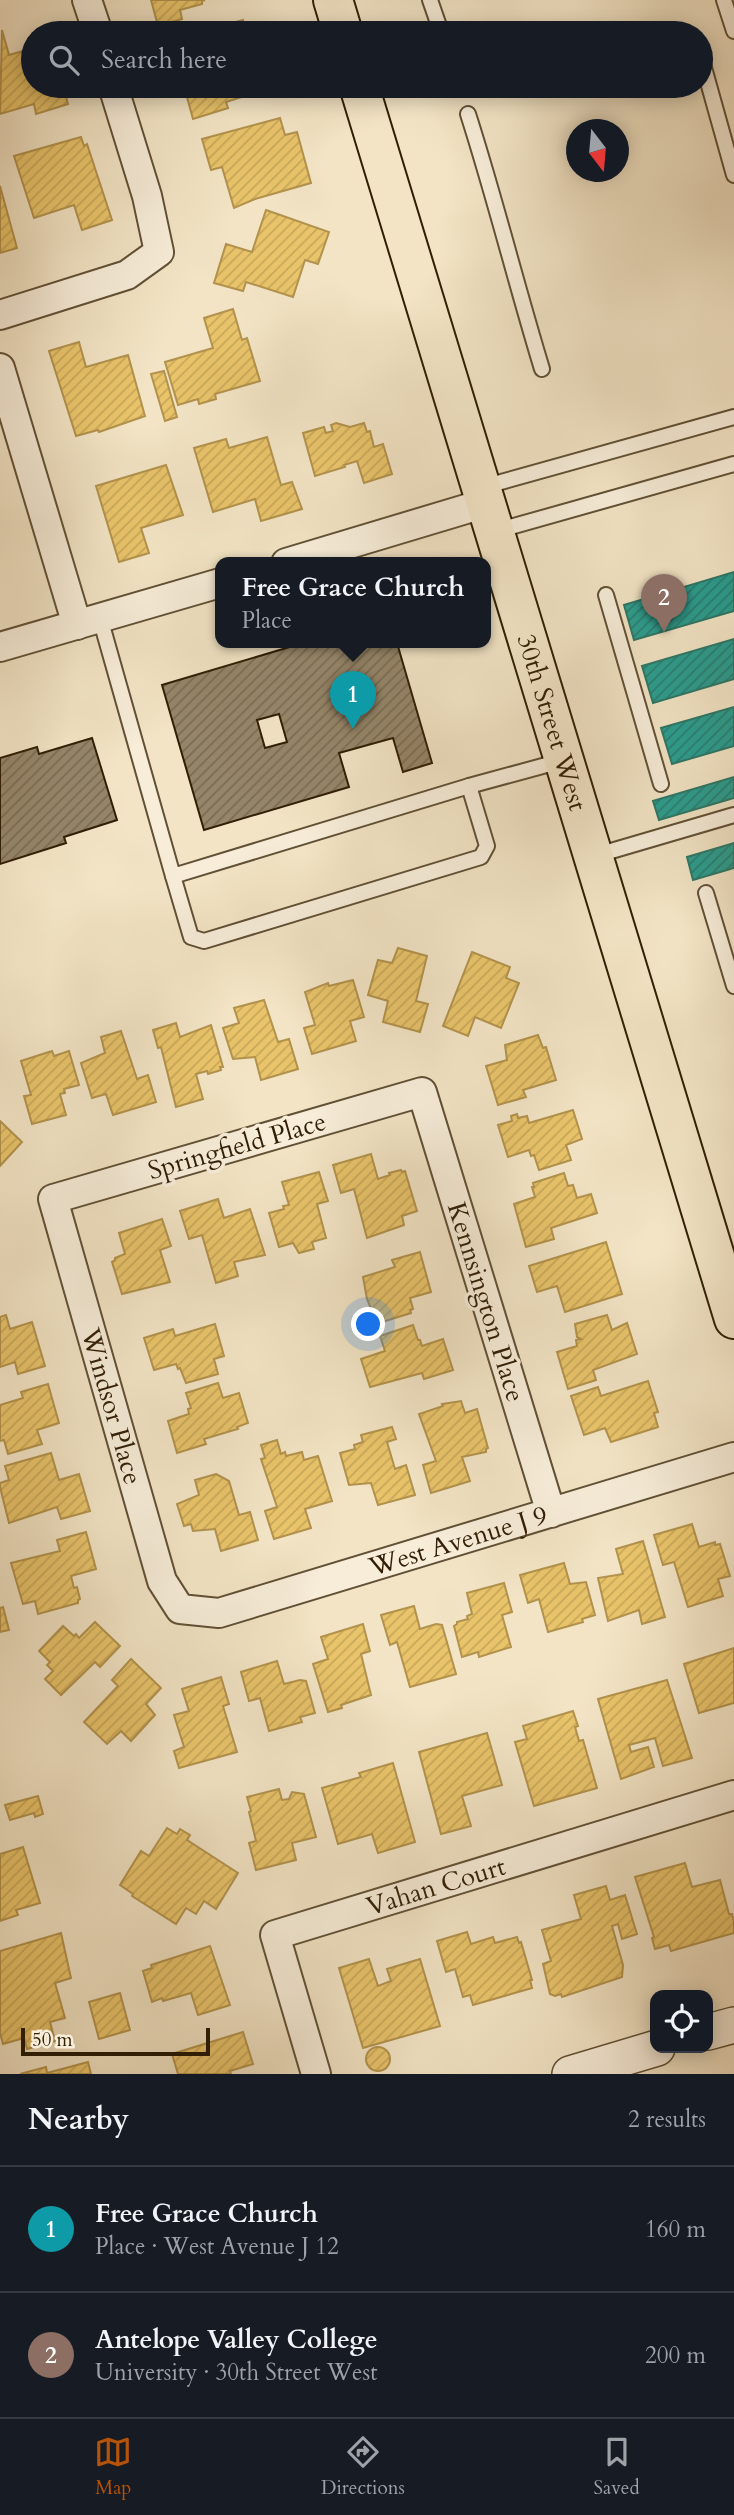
<!DOCTYPE html>
<meta charset="utf-8">
<style>
body{margin:0;font-family:Cardo,serif;background:#242831;color:#f1f3f6}
.controls{position:absolute;right:21px;bottom:21px;display:grid;overflow:hidden;border-radius:14px;box-shadow:0 4px 18px #0003}
.controls button{width:63px;height:63px;display:grid;place-items:center;padding:0;border:0;border-bottom:2px solid #363941;background:#171b24;color:#f1f3f6;font:35px sans-serif}
.compass{position:absolute;left:566px;top:119px;width:63px;height:63px;border-radius:50%;background:#171b24;box-shadow:0 4px 18px #0003;rotate:164deg}
.scale{position:absolute;left:21px;bottom:18px;width:189px;box-sizing:border-box;padding-left:7px;border:4px solid #311e05;border-top:0;font-size:19px;line-height:24px;white-space:nowrap;color:#311e05;-webkit-text-stroke:5px #f7edd9;paint-order:stroke}
.you{position:absolute;left:369px;top:1325px;width:24px;height:24px;margin:-18px;border:5px solid #fff;border-radius:50%;background:#1a73e8;box-shadow:0 0 0 10px #1a73e833}
.badge{display:grid;place-items:center;width:46px;height:46px;border-radius:50%;background:#b45309;color:#fff;font-size:23px;font-weight:700}
.pin{position:absolute;translate:-50% -58px;filter:drop-shadow(0 2px 4px #0008)}
.pin::after{content:'';position:absolute;top:37px;width:24px;height:21px;background:inherit;clip-path:polygon(0 0,100% 0,50% 100%)}
.popup{position:absolute;left:215px;top:557px;width:276px;height:91px;box-sizing:border-box;display:grid;place-content:center;border-radius:14px;background:#171b24;filter:drop-shadow(0 2px 5px #0005);font-size:23px;white-space:nowrap;color:#9ea1a6}
.popup b{font-size:26px;color:#f1f3f6}
.popup::after{content:'';position:absolute;left:50%;top:100%;margin-left:-14px;border:14px solid transparent;border-top-color:#171b24}
.list{margin:0;padding:0;list-style:none}
h2{display:flex;justify-content:space-between;align-items:center;height:91px;margin:0;padding:0 28px;font-size:30px}
h2 small{font-size:23px;font-weight:400;color:#9ea1a6}
.list li{display:grid;grid-template-columns:46px 1fr auto;gap:21px;align-items:center;box-sizing:border-box;height:126px;padding:0 28px;border-top:2px solid #363941}
.list b{display:block;font-size:26px;white-space:nowrap}
.list p{margin:0;font-size:23px;white-space:nowrap;color:#9ea1a6}
.list em{font-size:23px;font-style:normal;color:#9ea1a6}
.icon{flex:none;width:38px;height:38px;fill:none;stroke:currentColor;stroke-width:2;stroke-linecap:round;stroke-linejoin:round}
.map{position:relative;flex:none;width:734px;height:2074px;overflow:hidden}
.search{position:absolute;background:#171b24;box-shadow:0 4px 18px #0003;left:21px;right:21px;top:21px;height:77px;display:flex;align-items:center;gap:18px;box-sizing:border-box;padding:0 24px;border-radius:38px;color:#9ea1a6;font-size:26px}
.sheet{height:343px;background:#171b24}
nav{display:flex;justify-content:space-around;align-items:center;box-sizing:border-box;height:98px;border-top:2px solid #363941;background:#171b24;font-size:19px;color:#9ea1a6}
nav a{display:grid;justify-items:center;gap:4px}
nav .on{color:#b45309}
.map>svg:first-child{display:block}
.homes{fill:url(#homes-hatch);stroke:#b2924c;stroke-width:2}
.schools{fill:url(#schools-hatch);stroke:#2c7766;stroke-width:2}
.building{fill:url(#building-hatch);stroke:#311e05;stroke-width:2;fill-rule:evenodd}
.lines{fill:none;stroke-linecap:round;stroke-linejoin:round}
.service-casing{stroke:#615035;stroke-width:18}
.minor-casing{stroke:#615035;stroke-width:32}
.tertiary-casing{stroke:#615035;stroke-width:38}
.primary-casing{stroke:#311e05;stroke-width:42}
.service{stroke:#f7edd9;stroke-width:14}
.minor{stroke:#f7edd9;stroke-width:28}
.tertiary{stroke:#f7edd9;stroke-width:35}
.primary{stroke:#f2e4c5;stroke-width:38}
.labels{text-anchor:middle;dominant-baseline:central;stroke-width:7;stroke-linejoin:round;paint-order:stroke}
.street-label{font-size:26px;fill:#311e05;stroke:#f7edd9}
</style>
<div class="map">
<svg width="734" height="2074" viewBox="0 0 734 2074">
<defs>
<pattern id="homes-hatch" width="6" height="6" patternUnits="userSpaceOnUse" patternTransform="scale(1.75)"><rect width="6" height="6" fill="#e9c46a"/><path d="M-1 1l2-2M0 6l6-6M5 7l2-2" fill="none" stroke="#c8a85a"/></pattern>
<pattern id="schools-hatch" width="6" height="6" patternUnits="userSpaceOnUse" patternTransform="scale(1.75)"><rect width="6" height="6" fill="#2a9d8f"/><path d="M-1 1l2-2M0 6l6-6M5 7l2-2" fill="none" stroke="#257f73"/></pattern>
<pattern id="building-hatch" width="6" height="6" patternUnits="userSpaceOnUse" patternTransform="scale(1.75)"><rect width="6" height="6" fill="#958569"/><path d="M-1 1l2-2M0 6l6-6M5 7l2-2" fill="none" stroke="#7a6c54"/></pattern>
</defs>
<rect width="100%" height="100%" fill="#f2e4c5"/>
<filter id="stains"><feTurbulence type="fractalNoise" baseFrequency=".00286" numOctaves="4"/><feColorMatrix values="0 0 0 0 .2 0 0 0 0 .09 0 0 0 0 .02 0 0 0 .5 -.17"/></filter>
<radialGradient id="worn" r=".72"><stop offset=".6" stop-color="#630" stop-opacity="0"/><stop offset="1" stop-color="#630" stop-opacity=".3"/></radialGradient>
<g class="homes">
<polygon points="151,0 205,0 202,1 202,4 180,10 182,19 158,26"/>
<polygon points="243,20 247,33 195,33"/>
<polygon points="2,30 9,55 33,48 33,86 63,86 68,104 36,114 34,104 0,114"/>
<polygon points="184,86 259,86 261,91 226,102 228,108 193,119"/>
<polygon points="280,118 285,135 297,132 311,183 255,199 234,208 222,167 211,170 202,139"/>
<polygon points="81,137 84,146 87,144 112,220 82,230 74,205 34,218 14,156"/>
<polygon points="0,186 17,248 0,253"/>
<polygon points="266,210 329,232 318,264 305,260 293,297 246,282 243,291 214,283 226,244 252,252"/>
<polygon points="233,309 242,340 247,338 260,381 215,394 216,399 199,404 198,399 178,405 165,362 213,348 204,318"/>
<polygon points="79,342 86,367 128,355 145,416 99,432 98,430 76,436 49,351"/>
<polygon points="164,371 177,417 165,421 151,374"/>
<polygon points="336,423 350,427 364,423 367,432 370,431 374,447 383,444 392,474 364,483 357,461 344,465 345,467 315,476 303,433 324,427 326,433 333,431 331,425"/>
<polygon points="267,437 281,485 292,482 302,509 261,521 255,499 213,512 194,448 226,439 229,448"/>
<polygon points="166,465 183,515 141,528 149,553 119,562 96,486"/>
<polygon points="398,948 427,956 416,1001 428,1004 420,1032 383,1022 388,1001 368,995 378,960 392,963"/>
<polygon points="472,952 510,967 506,978 519,983 501,1028 475,1017 468,1036 443,1026"/>
<polygon points="353,980 364,1017 350,1021 356,1041 312,1054 304,1028 315,1025 305,992 328,983 329,986"/>
<polygon points="264,1000 278,1042 289,1039 298,1069 261,1080 255,1057 233,1059 223,1028 239,1023 234,1008"/>
<polygon points="176,1023 180,1037 211,1025 223,1067 220,1067 221,1070 208,1074 207,1071 196,1074 203,1099 176,1107 161,1047 158,1048 153,1030"/>
<polygon points="121,1031 137,1079 148,1075 156,1102 113,1115 106,1094 92,1098 81,1063 105,1053 101,1037"/>
<polygon points="538,1035 543,1048 546,1047 556,1080 523,1090 526,1097 498,1105 486,1066 507,1060 505,1045"/>
<polygon points="52,1051 54,1056 69,1051 79,1085 64,1089 65,1093 60,1094 66,1115 32,1124 24,1096 31,1095 21,1061"/>
<polygon points="573,1110 582,1139 566,1145 571,1160 539,1170 534,1155 531,1156 529,1150 508,1157 498,1125 512,1121 511,1116 517,1114 518,1118 527,1116 529,1123"/>
<polygon points="0,1121 22,1142 0,1166"/>
<polygon points="371,1154 378,1179 390,1175 389,1173 401,1170 402,1172 405,1171 417,1211 402,1216 404,1225 367,1238 354,1189 341,1193 333,1165"/>
<polygon points="319,1172 328,1201 317,1204 326,1238 312,1242 314,1249 299,1253 293,1243 279,1247 269,1213 284,1209 283,1206 289,1205 282,1182"/>
<polygon points="564,1173 568,1186 573,1185 577,1198 591,1194 597,1213 551,1228 554,1239 526,1247 514,1204 535,1197 532,1187 534,1187 533,1183"/>
<polygon points="218,1199 224,1218 250,1209 265,1255 234,1262 238,1276 216,1283 202,1235 189,1239 180,1211"/>
<polygon points="162,1219 171,1246 160,1250 170,1282 122,1294 112,1262 115,1260 115,1258 125,1254 119,1233"/>
<polygon points="606,1242 622,1294 565,1312 557,1286 537,1292 529,1266"/>
<polygon points="420,1252 431,1292 410,1298 413,1309 410,1310 411,1313 379,1323 375,1310 372,1311 367,1299 363,1277 395,1267 392,1260"/>
<polygon points="6,1315 10,1329 32,1322 45,1366 18,1374 15,1362 0,1367 0,1317"/>
<polygon points="607,1315 612,1330 627,1323 637,1354 593,1370 596,1380 568,1389 557,1352 577,1346 576,1340 581,1339 577,1337 575,1324"/>
<polygon points="215,1324 224,1356 214,1359 218,1374 186,1383 180,1368 178,1369 176,1364 154,1370 144,1338 173,1329 175,1336"/>
<polygon points="413,1325 418,1340 420,1340 422,1346 443,1339 453,1370 424,1379 422,1373 370,1387 361,1359 385,1351 380,1336"/>
<polygon points="648,1381 658,1412 654,1413 658,1427 611,1442 605,1428 584,1435 571,1396 598,1387 601,1396"/>
<polygon points="218,1383 223,1398 239,1393 248,1423 237,1427 238,1429 204,1439 206,1444 177,1453 168,1421 189,1414 188,1409 191,1408 186,1393"/>
<polygon points="48,1384 59,1423 37,1430 42,1444 8,1454 4,1440 0,1441 0,1405 23,1398 21,1392"/>
<polygon points="461,1401 465,1413 477,1409 488,1448 486,1449 486,1452 462,1457 470,1481 431,1493 423,1465 436,1461 419,1414 443,1406 442,1404"/>
<polygon points="392,1427 396,1439 387,1442 395,1469 406,1465 415,1495 378,1505 371,1483 349,1485 340,1453 355,1449 354,1445 363,1442 361,1435"/>
<polygon points="277,1440 281,1454 285,1452 286,1456 302,1452 304,1460 318,1456 332,1501 305,1509 311,1528 274,1539 265,1511 277,1507 261,1459 265,1458 261,1445"/>
<polygon points="51,1453 59,1480 79,1474 90,1511 61,1519 57,1507 9,1523 0,1487 0,1483 9,1480 5,1466"/>
<polygon points="216,1474 229,1481 239,1515 250,1512 258,1540 221,1551 215,1529 193,1531 191,1524 184,1526 177,1504 199,1495 195,1480"/>
<polygon points="692,1524 699,1547 715,1542 715,1545 720,1544 730,1576 718,1579 723,1596 688,1607 674,1562 663,1565 654,1535"/>
<polygon points="86,1532 96,1569 71,1576 74,1588 77,1587 80,1599 78,1600 78,1603 38,1614 35,1601 23,1604 11,1563 60,1551 57,1540"/>
<polygon points="643,1541 665,1617 642,1624 639,1610 608,1621 598,1578 623,1574 616,1549"/>
<polygon points="564,1563 570,1584 586,1582 595,1615 582,1619 583,1622 548,1632 539,1599 528,1603 520,1575"/>
<polygon points="504,1583 512,1612 502,1615 511,1647 479,1657 478,1652 462,1657 454,1626 457,1624 457,1622 468,1619 467,1616 472,1614 467,1593"/>
<polygon points="414,1606 420,1629 436,1624 442,1625 456,1674 410,1687 397,1642 390,1645 381,1615"/>
<polygon points="3,1607 9,1630 0,1632 0,1608"/>
<polygon points="95,1622 120,1646 100,1667 95,1662 61,1695 45,1679 53,1671 47,1665 50,1662 39,1651 63,1626 74,1636 76,1634 79,1638"/>
<polygon points="363,1624 370,1651 361,1654 371,1695 341,1705 342,1708 328,1712 313,1664 328,1659 321,1637"/>
<polygon points="734,1648 734,1703 699,1713 684,1664"/>
<polygon points="131,1659 161,1688 146,1704 155,1715 131,1741 121,1731 107,1744 84,1722 118,1686 112,1680"/>
<polygon points="277,1661 284,1684 300,1680 306,1681 315,1713 300,1717 302,1722 269,1731 260,1698 249,1701 241,1672"/>
<polygon points="221,1677 229,1704 223,1706 237,1752 179,1768 174,1751 184,1747 174,1715 189,1711 182,1689"/>
<polygon points="667,1680 692,1758 663,1766 655,1738 629,1745 631,1752 648,1747 654,1767 621,1779 598,1699"/>
<polygon points="573,1711 578,1726 575,1727 579,1741 583,1740 597,1788 534,1806 515,1742 527,1739 523,1726"/>
<polygon points="487,1733 502,1785 462,1796 471,1826 441,1834 419,1752"/>
<polygon points="393,1763 415,1842 378,1853 372,1834 338,1844 322,1788 361,1777 359,1773"/>
<polygon points="279,1789 282,1800 289,1799 292,1792 304,1794 316,1837 292,1843 296,1860 256,1870 249,1843 256,1841 249,1812 251,1811 247,1797"/>
<polygon points="38,1796 43,1814 35,1817 34,1813 10,1820 5,1805"/>
<polygon points="167,1828 177,1834 180,1829 190,1835 187,1840 238,1873 216,1909 204,1901 196,1914 186,1908 176,1924 132,1896 133,1894 120,1885 141,1851 149,1856"/>
<polygon points="23,1847 40,1903 16,1910 18,1915 0,1921 0,1854"/>
<polygon points="685,1863 692,1887 720,1880 729,1914 732,1914 734,1922 734,1933 671,1951 669,1945 655,1949 652,1938 654,1937 635,1877"/>
<polygon points="606,1886 610,1900 625,1895 637,1934 622,1939 618,1924 612,1926 623,1965 622,1977 562,1997 561,1994 555,1996 550,1994 543,1964 551,1961 542,1930 581,1919 574,1895"/>
<polygon points="467,1932 471,1944 493,1937 495,1943 517,1937 519,1943 521,1942 532,1980 530,1980 532,1988 473,2005 470,1995 463,1997 455,1969 446,1972 437,1941"/>
<polygon points="61,1933 71,1978 55,1983 65,2018 50,2022 55,2041 27,2049 24,2038 3,2044 0,2033 0,1951"/>
<polygon points="210,1946 230,2005 198,2015 191,1993 163,2001 162,1998 152,2002 143,1971 152,1968 151,1965"/>
<polygon points="369,1959 378,1986 391,1981 387,1969 420,1959 440,2026 363,2048 339,1968"/>
<polygon points="120,1993 130,2030 99,2039 89,2002"/>
<polygon points="243,2032 253,2064 230,2071 231,2074 178,2074 172,2054"/>
<circle cx="378" cy="2059" r="12"/>
<polygon points="88,2062 91,2074 20,2074 46,2067 47,2073"/>
</g>
<g class="schools">
<polygon points="734,572 734,611 634,640 624,605"/>
<polygon points="734,639 734,679 653,703 642,666"/>
<polygon points="734,707 734,746 672,764 661,728"/>
<polygon points="734,777 734,798 659,820 653,801"/>
<polygon points="734,843 734,868 693,880 687,857"/>
</g>
<g class="building">
<path d="M303,643H397L432,763L403,772L393,738L339,753L349,787L204,830L162,685ZM279,714L287,742L265,748L257,720Z"/>
<polygon points="92,738 117,820 64,837 66,843 0,864 0,758 37,747 39,754"/>
</g>
<g class="lines">
<g class="service-casing">
<g id="service">
<polyline points="430,0 439,26"/>
<polyline points="724,0 734,31"/>
<polyline points="701,57 734,175"/>
<path d="M468,114C495,198 516,284 542,369"/>
<polyline points="483,487 734,417"/>
<polyline points="496,531 734,464"/>
<polyline points="606,595 661,784"/>
<polyline points="100,618 173,876 469,786 561,761"/>
<polyline points="594,856 734,815"/>
<polyline points="173,876 191,937 204,941 481,857 487,846 469,786"/>
<polyline points="706,893 734,986"/>
</g>
</g>
<g class="minor-casing">
<g id="minor">
<polyline points="87,0 98,33"/>
<polyline points="0,315 127,275 159,252 147,196 113,86"/>
<polyline points="0,368 77,625"/>
<polyline points="286,563 486,503"/>
<polyline points="0,647 220,583"/>
<path id="s1" d="M551,1513L422,1092L53,1199L162,1581L180,1609L219,1613L734,1457"/>
<path id="s2" d="M316,2074L275,1935L734,1795"/>
</g>
</g>
<g class="tertiary-casing">
<g id="tertiary">
<polyline points="708,2032 734,2025"/>
<polyline points="570,2074 657,2048"/>
</g>
</g>
<g class="primary-casing">
<g id="primary">
<polyline points="333,0 343,33"/>
<path id="s3" d="M359,86L734,1319"/>
</g>
</g>
<use href="#service" class="service"/>
<use href="#minor" class="minor"/>
<use href="#tertiary" class="tertiary"/>
<use href="#primary" class="primary"/>
</g>
<g class="labels">
<g class="street-label">
<text stroke="none"><textPath href="#s3" startOffset="665">30th Street West</textPath></text>
<text transform="translate(237 1146) rotate(-16)">Springfield Place</text>
<text transform="translate(486 1302) rotate(73)">Kennsington Place</text>
<text stroke="none"><textPath href="#s1" startOffset="1040">Windsor Place</textPath></text>
<text stroke="none"><textPath href="#s1" startOffset="1544">West Avenue J 9</textPath></text>
<text stroke="none"><textPath href="#s2" startOffset="313">Vahan Court</textPath></text>
</g>
</g>
<rect width="100%" height="100%" filter="url(#stains)"/>
<rect width="100%" height="100%" fill="url(#worn)"/>
</svg>
<div class="controls">
<button><svg class="icon" aria-label="locate" viewBox="0 0 24 24"><circle cx="12" cy="12" r="6"/><path d="M12 2v4M12 18v4M2 12h4M18 12h4"/></svg></button>
</div>
<svg class="compass" viewBox="-18 -18 36 36"><path d="M0-13l5 13h-10z" fill="#e53935"/><path d="M0 13l5-13h-10z" fill="#9ea1a6"/></svg>
<div class="scale">50 m</div>
<div class="you"></div>
<div class="pin badge" style="left:353px;top:729px;background:#0f9aa8">1</div>
<div class="popup"><b>Free Grace Church</b>Place</div>
<div class="pin badge" style="left:664px;top:632px;background:#8d6e63">2</div>
<div class="search"><svg class="icon" aria-label="search" viewBox="0 0 24 24"><circle cx="10" cy="10" r="6"/><path d="M15 15l6 6"/></svg>Search here</div>
</div>
<section class="sheet">
<h2>Nearby<small>2 results</small></h2>
<ul class="list">
<li><span class="badge" style="background:#0f9aa8">1</span><div><b>Free Grace Church</b><p>Place · West Avenue J 12</p></div><em>160 m</em></li>
<li><span class="badge" style="background:#8d6e63">2</span><div><b>Antelope Valley College</b><p>University · 30th Street West</p></div><em>200 m</em></li>
</ul>
</section>
<nav>
<a class="on"><svg class="icon" aria-label="map" viewBox="0 0 24 24"><path d="M3 6l6-2 6 2 6-2v14l-6 2-6-2-6 2zM9 4v14M15 6v14"/></svg>Map</a>
<a><svg class="icon" aria-label="directions" viewBox="0 0 24 24"><path d="M12 3l9 9-9 9-9-9zM9 14v-3h6M13 9l2 2-2 2"/></svg>Directions</a>
<a><svg class="icon" aria-label="saved" viewBox="0 0 24 24"><path d="M7 4h10v16l-5-4-5 4z"/></svg>Saved</a>
</nav>
